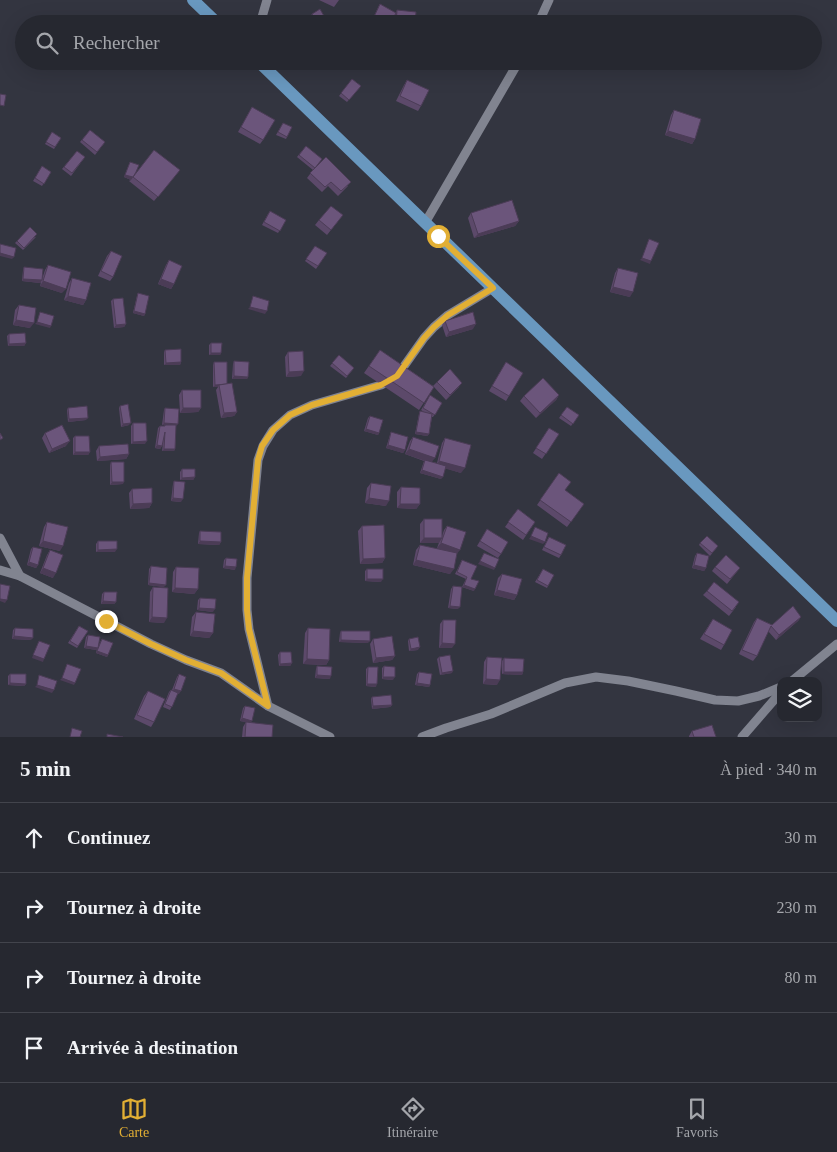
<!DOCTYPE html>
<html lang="fr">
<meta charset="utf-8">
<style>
body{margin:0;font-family:Georgia,serif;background:#2e3038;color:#f1f3f6}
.controls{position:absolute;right:15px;bottom:15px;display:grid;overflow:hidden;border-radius:10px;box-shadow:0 5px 20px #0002}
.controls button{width:45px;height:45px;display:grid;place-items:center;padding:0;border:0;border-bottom:1px solid #42444c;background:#262830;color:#f1f3f6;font:25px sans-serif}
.stop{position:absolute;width:15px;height:15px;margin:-11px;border:4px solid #e2af34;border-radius:50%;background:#fff}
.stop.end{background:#e2af34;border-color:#fff;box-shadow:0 1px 5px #0008}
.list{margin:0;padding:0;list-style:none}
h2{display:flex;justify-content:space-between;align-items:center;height:65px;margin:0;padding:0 20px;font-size:21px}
h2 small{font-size:16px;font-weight:400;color:#a4a6ab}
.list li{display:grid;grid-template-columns:32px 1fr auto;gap:15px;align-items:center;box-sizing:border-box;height:70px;padding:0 20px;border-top:1px solid #42444c}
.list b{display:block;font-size:19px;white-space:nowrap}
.list em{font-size:16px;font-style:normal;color:#a4a6ab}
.icon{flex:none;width:28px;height:28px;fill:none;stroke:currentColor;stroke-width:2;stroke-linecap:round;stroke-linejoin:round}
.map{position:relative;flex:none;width:837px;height:737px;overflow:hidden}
.search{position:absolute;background:#262830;box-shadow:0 5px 20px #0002;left:15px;right:15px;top:15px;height:55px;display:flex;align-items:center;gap:12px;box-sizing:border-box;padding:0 18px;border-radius:28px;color:#a4a6ab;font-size:19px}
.sheet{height:345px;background:#262830}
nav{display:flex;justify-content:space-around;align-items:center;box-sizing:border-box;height:70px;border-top:1px solid #42444c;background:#262830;font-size:14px;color:#a4a6ab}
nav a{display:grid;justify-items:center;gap:2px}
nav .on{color:#e2af34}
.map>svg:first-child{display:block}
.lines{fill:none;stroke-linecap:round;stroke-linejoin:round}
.minor{stroke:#818490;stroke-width:9}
.major{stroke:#6998bf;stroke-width:12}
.wall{fill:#5c496a}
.shaded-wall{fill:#4b3c56}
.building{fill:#6b557b;stroke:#4b3c56}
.route{stroke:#e2af34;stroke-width:6}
</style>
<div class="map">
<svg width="837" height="737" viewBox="0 0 837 737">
<rect width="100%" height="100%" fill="#333540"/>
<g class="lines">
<g class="minor">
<polyline points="260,24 267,0"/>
<polyline points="538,24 549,0"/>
<polyline points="425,223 519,61"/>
<polyline points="0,538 20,576"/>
<polyline points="0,570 20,576 151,644 186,660 221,673 268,706 330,737"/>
<polyline points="792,681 837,644"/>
<polyline points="268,706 249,629 247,610 247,578 258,460 263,446 273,430 290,415 312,405 381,385 397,376 424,338 434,327 448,315 493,288"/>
<polyline points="422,737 446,728 491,714 565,683 596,677 628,681 676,691 715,700 738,701 759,696 781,687"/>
<polyline points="742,737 781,692"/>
</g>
<g class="major">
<polyline points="193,0 218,24"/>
<polyline points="258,61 837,621"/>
</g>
</g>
<g class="wall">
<polygon points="319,0 339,0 334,7"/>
<polygon points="380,4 396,13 397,10 415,24 393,24 394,17 390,24 370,24"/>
<polygon points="312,14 328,24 315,24 310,17"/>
<polygon points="352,79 361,86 347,102 339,96"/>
<polygon points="407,80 421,106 418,111 396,101 404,85"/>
<polygon points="252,107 263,140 260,144 238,132"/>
<polygon points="674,110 695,139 692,144 665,135 671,115"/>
<polygon points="283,123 287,137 286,139 276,135"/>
<polygon points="90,130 105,142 95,155 80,142"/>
<polygon points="52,132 61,138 54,149 45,144"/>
<polygon points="306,146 322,159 314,169 348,186 338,196 328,186 322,192 307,178 313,170 297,157"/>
<polygon points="77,151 85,157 71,176 62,169"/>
<polygon points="130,162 136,172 176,175 154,201 129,181 131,180 124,177"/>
<polygon points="42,166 51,172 42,186 33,181"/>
<polygon points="471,213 519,221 515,226 474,238 468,218"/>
<polygon points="268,214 286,220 278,233 262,225"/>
<polygon points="319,220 339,220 327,235 315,225"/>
<polygon points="36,237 23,250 15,243 17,241"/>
<polygon points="315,246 327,253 316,269 305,261"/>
<polygon points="111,251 113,277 110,281 98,276 107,256"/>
<polygon points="169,260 174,284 171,289 158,284 166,265"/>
<polygon points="48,265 62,293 40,286 41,282 40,283 22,281 23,270 24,267 42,279 45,270"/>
<polygon points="618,268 630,297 610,292 615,273"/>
<polygon points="72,278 86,300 83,305 64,300 69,283"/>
<polygon points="138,293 145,314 144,316 133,313 137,296"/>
<polygon points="113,299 126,324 124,327 114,328 111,301"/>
<polygon points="19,305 30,328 13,325 15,310"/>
<polygon points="445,321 473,329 446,337 442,325"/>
<polygon points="9,334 26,343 24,346 8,346 7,336"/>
<polygon points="211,343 221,353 220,355 209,355 209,345"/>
<polygon points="165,350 181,362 180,365 164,365 164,352"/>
<polygon points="380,350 433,386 437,382 459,387 446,400 434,387 419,410 364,373"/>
<polygon points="288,352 301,376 286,377 285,357"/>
<polygon points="339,355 354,368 346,378 330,366"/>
<polygon points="234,361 248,377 247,379 232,379 233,364"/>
<polygon points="214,362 227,384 237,412 234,416 221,418 216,390 218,387 213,387 213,365"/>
<polygon points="506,362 509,396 506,401 489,391"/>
<polygon points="182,390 201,408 198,412 180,413 179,395"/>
<polygon points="430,395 442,403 433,417 432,417 429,434 427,436 415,434 419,414 420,411 424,412 421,410"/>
<polygon points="559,395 556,400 536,418 520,401 524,396"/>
<polygon points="120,406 129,425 121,427 119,408"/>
<polygon points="567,407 579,415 571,426 559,418"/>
<polygon points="68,408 86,420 68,422 67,410"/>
<polygon points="165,408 176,426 175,449 174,451 162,451 163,443 162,446 160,449 155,448 158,428 160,426 164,426 165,425 162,425 164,410"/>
<polygon points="370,416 379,433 378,435 364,431 368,418"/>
<polygon points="133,423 145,444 131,444 131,426"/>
<polygon points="549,428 559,434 542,459 533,453"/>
<polygon points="391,432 405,450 403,453 386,448 390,435"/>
<polygon points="45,433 66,446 49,453 42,438"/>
<polygon points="75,436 90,452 88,455 73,455 73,438"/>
<polygon points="413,437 432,462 437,463 442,443 445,438 461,473 445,468 441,479 420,473 424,461 405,454 410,441"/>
<polygon points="99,446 129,454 126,459 97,461 96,451"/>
<polygon points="111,462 123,484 110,485 110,465"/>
<polygon points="182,469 195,477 193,480 180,480 180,472"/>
<polygon points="559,473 565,490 584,504 567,527 537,505"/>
<polygon points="174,481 181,502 171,501 173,484"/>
<polygon points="371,483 386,506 365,503 367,488"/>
<polygon points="401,487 420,504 416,509 397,508 397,492"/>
<polygon points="132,489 152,503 149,508 130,509 129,493"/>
<polygon points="518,509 535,522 523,540 505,527"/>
<polygon points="424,519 442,536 444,530 447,526 457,554 450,574 413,565 416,550 420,545 441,550 437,548 440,540 439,543 420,543 420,524"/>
<polygon points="47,522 60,551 39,546 44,527"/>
<polygon points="362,526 385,558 382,563 360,564 358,531"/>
<polygon points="487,529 501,554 498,558 477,546"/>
<polygon points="200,531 221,542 219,545 198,544 199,533"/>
<polygon points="549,537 561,555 559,558 542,550"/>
<polygon points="98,541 115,552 96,552 96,544"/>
<polygon points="700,543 718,546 710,556 699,545"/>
<polygon points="33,547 38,565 36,568 27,565 31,549"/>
<polygon points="50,550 53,578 40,573 47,555"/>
<polygon points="697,553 706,568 704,571 692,568 695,556"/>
<polygon points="226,558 235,570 223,568 224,560"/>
<polygon points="462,560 471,579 474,591 462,587 466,579 455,574"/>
<polygon points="151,566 164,587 148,585 149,569"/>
<polygon points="176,567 198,589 194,594 172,592 173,572"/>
<polygon points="715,567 740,568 727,584 712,571"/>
<polygon points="367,569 381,582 365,581 365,571"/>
<polygon points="543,569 548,586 547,588 535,582"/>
<polygon points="502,574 517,595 514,600 494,595 498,578"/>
<polygon points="453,586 458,609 448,608 451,589"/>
<polygon points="153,587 164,623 149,622 150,592"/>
<polygon points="707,591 736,607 729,616 703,595"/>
<polygon points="104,592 116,602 114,604 101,604 102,594"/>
<polygon points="200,598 213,612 197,610 198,600"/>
<polygon points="196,612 213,633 209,638 190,636 192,617"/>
<polygon points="801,617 798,621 776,640 768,631 757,656 753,661 739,654 754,622 757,618 772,625"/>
<polygon points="713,619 724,645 721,650 700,639"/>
<polygon points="443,620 452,648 439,648 440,624"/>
<polygon points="79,626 88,631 77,648 68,643"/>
<polygon points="15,628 31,640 12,639 13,630"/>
<polygon points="308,628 329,660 326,665 303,664 305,633"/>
<polygon points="341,631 368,643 339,642 340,633"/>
<polygon points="88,635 98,646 102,639 108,655 107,657 96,653 97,649 96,650 84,648 86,637"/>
<polygon points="373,639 395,656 392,660 373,663 370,644"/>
<polygon points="409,639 418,650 409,651 408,641"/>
<polygon points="280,652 292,663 290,666 279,666 278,655"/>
<polygon points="439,657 452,673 440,675 437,659"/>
<polygon points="487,657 497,685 483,684 484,662"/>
<polygon points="504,658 523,672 522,675 502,674 502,661"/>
<polygon points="317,666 330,679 315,678 316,669"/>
<polygon points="384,666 393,680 382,679 382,668"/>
<polygon points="368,667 376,687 366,686 366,669"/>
<polygon points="419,672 430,685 429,687 415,685 417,674"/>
<polygon points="10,674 26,684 24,686 8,685 8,676"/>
<polygon points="179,674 179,694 178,693 170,710 163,707 169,692 171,690 172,690 177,677"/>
<polygon points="148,691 154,722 151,727 134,719 144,696"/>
<polygon points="372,697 392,705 390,707 372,709 371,699"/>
<polygon points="245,706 251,722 272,737 242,737 243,727 246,722 240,721 243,708"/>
<polygon points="692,731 716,737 689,737 689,736"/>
</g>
<g class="shaded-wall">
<polygon points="407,61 433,61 429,66"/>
<polygon points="668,131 695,139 692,144 665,135"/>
<polygon points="125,175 133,177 131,180 124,177"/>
<polygon points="519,221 515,226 474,238 478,234"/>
<polygon points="0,253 14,257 12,259 0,256"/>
<polygon points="642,258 651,261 650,264 640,260"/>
<polygon points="23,279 42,280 40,283 22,281"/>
<polygon points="161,279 174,284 171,289 158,284"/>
<polygon points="43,281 66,289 62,293 40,286"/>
<polygon points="613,287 633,292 630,297 610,292"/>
<polygon points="68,296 86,300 83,305 64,300"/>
<polygon points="250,307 267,311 265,314 248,309"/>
<polygon points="134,311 145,314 144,316 133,313"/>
<polygon points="16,320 34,323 30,328 13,325"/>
<polygon points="37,322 51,326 50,328 35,324"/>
<polygon points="126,324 124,327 114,328 116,325"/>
<polygon points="476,324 473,329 446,337 449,332"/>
<polygon points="26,343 24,346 8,346 9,344"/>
<polygon points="211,353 221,353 220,355 209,355"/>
<polygon points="181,362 180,365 164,365 166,363"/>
<polygon points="304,371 301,376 286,377 289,372"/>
<polygon points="234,376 248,377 247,379 232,379"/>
<polygon points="462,383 459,387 446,400 450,395"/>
<polygon points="227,384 219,385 218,387 213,387 215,385"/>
<polygon points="559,395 556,400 536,418 540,413"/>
<polygon points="183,408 201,408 198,412 180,413"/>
<polygon points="237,412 234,416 221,418 224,413"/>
<polygon points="88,418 86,420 68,422 69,419"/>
<polygon points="131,423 129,425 121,427 123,424"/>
<polygon points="164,423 178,424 176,426 162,425"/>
<polygon points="366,429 379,433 378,435 364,431"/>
<polygon points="416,432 429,434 427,436 415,434"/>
<polygon points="70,441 66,446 49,453 52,449"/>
<polygon points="147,441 145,444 131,444 133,442"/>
<polygon points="157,445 162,446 160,449 155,448"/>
<polygon points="388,445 405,450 403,453 386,448"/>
<polygon points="164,449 175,449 174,451 162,451"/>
<polygon points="409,449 435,458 431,463 405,454"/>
<polygon points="75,452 90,452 88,455 73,455"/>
<polygon points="129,454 126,459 97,461 100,457"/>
<polygon points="439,461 465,468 461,473 436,466"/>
<polygon points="422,470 443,477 441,479 420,473"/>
<polygon points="195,477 193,480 180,480 182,478"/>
<polygon points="112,482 124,482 123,484 110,485"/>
<polygon points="173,498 183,499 181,502 171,501"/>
<polygon points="369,498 389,501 386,506 365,503"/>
<polygon points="152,503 149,508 130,509 133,504"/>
<polygon points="400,504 420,504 416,509 397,508"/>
<polygon points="531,536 545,542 543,544 529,539"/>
<polygon points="424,538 442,538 439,543 420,543"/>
<polygon points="43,541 63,546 60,551 39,546"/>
<polygon points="200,541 221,542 219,545 198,544"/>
<polygon points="441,543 460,550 456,555 437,548"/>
<polygon points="117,549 115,552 96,552 98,550"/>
<polygon points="385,558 382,563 360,564 363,559"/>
<polygon points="416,560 454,569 450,574 413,565"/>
<polygon points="480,561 495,568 494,570 478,564"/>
<polygon points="29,562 38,565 36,568 27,565"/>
<polygon points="694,565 706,568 704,571 692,568"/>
<polygon points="225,566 236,567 235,570 223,568"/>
<polygon points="43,568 56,573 53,578 40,573"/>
<polygon points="367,579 383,579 381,582 365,581"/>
<polygon points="149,583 166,585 164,587 148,585"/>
<polygon points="464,585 475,589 474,591 462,587"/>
<polygon points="175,588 198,589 194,594 172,592"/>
<polygon points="497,590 517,595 514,600 494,595"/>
<polygon points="0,599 7,600 5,603 0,601"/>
<polygon points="103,601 116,602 114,604 101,604"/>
<polygon points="450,606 460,607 458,609 448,608"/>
<polygon points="199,608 215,609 213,612 197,610"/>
<polygon points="152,617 167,618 164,623 149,622"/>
<polygon points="801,617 798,621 776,640 779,635"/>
<polygon points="193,631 213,633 209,638 190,636"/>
<polygon points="14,636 33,638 31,640 12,639"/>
<polygon points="341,640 370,641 368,643 339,642"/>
<polygon points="442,643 455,644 452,648 439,648"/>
<polygon points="86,646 98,648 96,650 84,648"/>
<polygon points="420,647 418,650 409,651 411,649"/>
<polygon points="97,651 108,655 107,657 96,653"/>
<polygon points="33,655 44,659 43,662 32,658"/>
<polygon points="395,656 392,660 373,663 376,658"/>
<polygon points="307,659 329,660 326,665 303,664"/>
<polygon points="292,663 290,666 279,666 280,664"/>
<polygon points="453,671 452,673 440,675 442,673"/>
<polygon points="504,672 523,672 522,675 502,674"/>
<polygon points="317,675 331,676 330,679 315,678"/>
<polygon points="383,677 395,677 393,680 382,679"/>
<polygon points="62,678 75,683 74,685 60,680"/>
<polygon points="486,679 500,680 497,685 483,684"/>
<polygon points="10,683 26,684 24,686 8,685"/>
<polygon points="417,683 430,685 429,687 415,685"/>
<polygon points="367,684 377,684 376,687 366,686"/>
<polygon points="37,685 54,690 52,693 35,687"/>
<polygon points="174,689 181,691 179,694 172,691"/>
<polygon points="392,705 390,707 372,709 373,706"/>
<polygon points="242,718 252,721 250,723 240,721"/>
</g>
<g class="building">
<polygon points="380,4 396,13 390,24 376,24 372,21"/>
<polygon points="320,9 328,23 327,24 318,24 312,14"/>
<polygon points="397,10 416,12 415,24 396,24"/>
<polygon points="295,16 308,24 291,24"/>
<polygon points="438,17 447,18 446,24 437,24"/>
<polygon points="352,79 361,86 349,100 341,93"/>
<polygon points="407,80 429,90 421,106 400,96"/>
<polygon points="0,94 6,95 4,106 0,105"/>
<polygon points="252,107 275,120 263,140 241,127"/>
<polygon points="674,110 701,119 695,139 668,131"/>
<polygon points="283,123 292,127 287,137 278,132"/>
<polygon points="90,130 105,142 97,152 82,140"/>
<polygon points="52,132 61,138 55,147 46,142"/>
<polygon points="306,146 322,159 315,168 299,155"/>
<polygon points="154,150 180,170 158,197 133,177"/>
<polygon points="77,151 85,157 72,173 64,167"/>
<polygon points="326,157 351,182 341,191 331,182 325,187 310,173"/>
<polygon points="130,162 139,165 136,172 133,177 125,175"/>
<polygon points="42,166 51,172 44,184 35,178"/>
<polygon points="512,200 519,221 478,234 471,213"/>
<polygon points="331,206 343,215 331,230 319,220"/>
<polygon points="270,211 286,220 280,231 264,222"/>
<polygon points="30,227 37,234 24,248 17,241"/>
<polygon points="649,239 659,243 651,261 642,258"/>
<polygon points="0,244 16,248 14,257 0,253"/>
<polygon points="315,246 327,253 318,266 306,259"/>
<polygon points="111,251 122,256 113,277 101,271"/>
<polygon points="169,260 182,266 174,284 161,279"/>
<polygon points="48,265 71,272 66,289 43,281"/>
<polygon points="24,267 43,269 42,280 23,279"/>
<polygon points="618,268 638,273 633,292 613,287"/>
<polygon points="72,278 91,283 86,300 68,296"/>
<polygon points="138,293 149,296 145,314 134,311"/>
<polygon points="253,296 269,301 267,311 250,307"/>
<polygon points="123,298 126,324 116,325 113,299"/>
<polygon points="19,305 36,308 34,323 16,320"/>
<polygon points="40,312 54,316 51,326 37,322"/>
<polygon points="473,312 476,324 449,332 445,321"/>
<polygon points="25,333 26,343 9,344 9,334"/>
<polygon points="211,343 222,343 221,353 211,353"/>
<polygon points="181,349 181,362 166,363 165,350"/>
<polygon points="380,350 434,387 424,403 369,366"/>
<polygon points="303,351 304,371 289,372 288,352"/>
<polygon points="339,355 354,368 347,376 332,363"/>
<polygon points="234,361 249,362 248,377 234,376"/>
<polygon points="214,362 227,362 227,384 215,385"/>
<polygon points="506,362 523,373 509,396 492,386"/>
<polygon points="450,369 462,383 450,395 437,382"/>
<polygon points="543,378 559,395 540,413 524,396"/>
<polygon points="232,383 237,412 224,413 219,385"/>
<polygon points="182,390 201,390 201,408 183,408"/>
<polygon points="430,395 442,403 435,415 423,408"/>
<polygon points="128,404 131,423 123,424 120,406"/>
<polygon points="87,406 88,418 69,419 68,408"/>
<polygon points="567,407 579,415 573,424 561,415"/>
<polygon points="165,408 179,409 178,424 164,423"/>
<polygon points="420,411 432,414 429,434 416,432"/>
<polygon points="370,416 383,420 379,433 366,429"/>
<polygon points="133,423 146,423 147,441 133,442"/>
<polygon points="62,425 70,441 52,449 45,433"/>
<polygon points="165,425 176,425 175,449 164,449 165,432 162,446 157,445 160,426 165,426"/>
<polygon points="549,428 559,434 546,454 536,448"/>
<polygon points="391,432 408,437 405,450 388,445"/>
<polygon points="0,433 3,438 0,440"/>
<polygon points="75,436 89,436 90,452 75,452"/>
<polygon points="413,437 439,446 435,458 409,449"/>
<polygon points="445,438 471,445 465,468 439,461"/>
<polygon points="128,444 129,454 100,457 99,446"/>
<polygon points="425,460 446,466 443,477 422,470"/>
<polygon points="111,462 124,462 124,482 112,482"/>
<polygon points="182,469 195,469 195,477 182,478"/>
<polygon points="559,473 571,482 565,490 584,504 571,522 540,500"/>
<polygon points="174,481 185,482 183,499 173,498"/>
<polygon points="371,483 391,486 389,501 369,498"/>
<polygon points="401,487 420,488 420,504 400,504"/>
<polygon points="152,488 152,503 133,504 132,489"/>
<polygon points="518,509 535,522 526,535 508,522"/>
<rect x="424" y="519" width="18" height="19"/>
<polygon points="47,522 68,527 63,546 43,541"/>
<polygon points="384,525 385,558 363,559 362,526"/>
<polygon points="447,526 466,532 460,550 441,543"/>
<polygon points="535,527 548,533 545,542 531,536"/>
<polygon points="487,529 508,542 501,554 480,541"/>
<polygon points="200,531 221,532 221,542 200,541"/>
<polygon points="707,536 718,546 712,553 700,543"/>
<polygon points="549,537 566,545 561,555 544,547"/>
<polygon points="98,541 117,541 117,549 98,550"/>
<polygon points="420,545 457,553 454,569 416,560"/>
<polygon points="33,547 42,549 38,565 29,562"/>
<polygon points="50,550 63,555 56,573 43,568"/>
<polygon points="484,553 499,559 495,568 480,561"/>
<polygon points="697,553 709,556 706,568 694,565"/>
<polygon points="726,555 740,568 730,579 715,567"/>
<polygon points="226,558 237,559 236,567 225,566"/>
<polygon points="462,560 477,566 471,579 479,581 475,589 464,585 467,577 457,572"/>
<polygon points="151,566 167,568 166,585 149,583"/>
<polygon points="176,567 199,568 198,589 175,588"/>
<rect x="367" y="569" width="16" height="10"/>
<polygon points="543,569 554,575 548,586 537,580"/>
<polygon points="502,574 522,579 517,595 497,590"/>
<polygon points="714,582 739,602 732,611 707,591"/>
<polygon points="0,584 10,586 7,600 0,599"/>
<polygon points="453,586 462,587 460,607 450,606"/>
<polygon points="153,587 168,588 167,618 152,617"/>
<polygon points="104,592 117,592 116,602 103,601"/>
<polygon points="200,598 216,599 215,609 199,608"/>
<polygon points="793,606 801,617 779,635 771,626 757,656 742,650 757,618 772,625"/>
<polygon points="196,612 215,614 213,633 193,631"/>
<polygon points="713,619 732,630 724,645 704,634"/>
<polygon points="443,620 456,620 455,644 442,643"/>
<polygon points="79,626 88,631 78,646 70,641"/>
<polygon points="15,628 33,629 33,638 14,636"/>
<polygon points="308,628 330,629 329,660 307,659"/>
<polygon points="341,631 370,631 370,641 341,640"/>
<polygon points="88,635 100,637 98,648 86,646"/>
<polygon points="392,636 395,656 376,658 373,639"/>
<polygon points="418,637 420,647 411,649 409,639"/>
<polygon points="102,639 113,643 108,655 97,651"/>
<polygon points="39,641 50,645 44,659 33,655"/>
<polygon points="280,652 291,652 292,663 280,664"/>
<polygon points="450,655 453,671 442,673 439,657"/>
<polygon points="487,657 502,658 500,680 486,679"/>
<polygon points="504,658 524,659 523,672 504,672"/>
<polygon points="67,664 81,669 75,683 62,678"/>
<polygon points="317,666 332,667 331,676 317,675"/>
<polygon points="384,666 395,667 395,677 383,677"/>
<polygon points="368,667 378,667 377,684 367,684"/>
<polygon points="419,672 432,674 430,685 417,683"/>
<polygon points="10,674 26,674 26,684 10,683"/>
<polygon points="179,674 186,677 181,691 174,689"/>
<polygon points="39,675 57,681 54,690 37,685"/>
<polygon points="171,690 178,693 172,707 165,704"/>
<polygon points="148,691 165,699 154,722 137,715"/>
<polygon points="391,695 392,705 373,706 372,697"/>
<polygon points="245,706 255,708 252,721 242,718"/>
<polygon points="246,722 273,725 272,737 245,737"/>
<polygon points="712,725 716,737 694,737 692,731"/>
<polygon points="72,728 82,731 80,737 70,737"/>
<polygon points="107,734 123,737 107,737"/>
</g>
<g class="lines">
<polyline class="route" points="106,621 151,644 186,660 221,673 268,706 249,629 247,610 247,578 258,460 262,446 273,430 290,415 312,405 381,385 397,376 424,338 434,327 448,315 493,288 438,236"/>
</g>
</svg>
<div class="controls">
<button><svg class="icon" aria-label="layers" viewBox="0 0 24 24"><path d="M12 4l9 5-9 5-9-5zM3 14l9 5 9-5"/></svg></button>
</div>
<div class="stop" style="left:438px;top:236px"></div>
<div class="stop end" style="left:106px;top:621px"></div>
<div class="search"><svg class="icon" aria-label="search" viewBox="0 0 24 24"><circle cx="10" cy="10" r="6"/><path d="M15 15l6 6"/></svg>Rechercher</div>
</div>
<section class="sheet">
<h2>5 min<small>À pied · 340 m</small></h2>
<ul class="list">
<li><svg class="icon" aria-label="ahead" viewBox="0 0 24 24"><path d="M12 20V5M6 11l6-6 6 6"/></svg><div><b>Continuez</b></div><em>30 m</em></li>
<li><svg class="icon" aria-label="right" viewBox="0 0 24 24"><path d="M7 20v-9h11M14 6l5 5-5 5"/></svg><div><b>Tournez à droite</b></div><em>230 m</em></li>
<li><svg class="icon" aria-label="right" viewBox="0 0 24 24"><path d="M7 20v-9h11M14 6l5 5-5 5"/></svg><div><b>Tournez à droite</b></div><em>80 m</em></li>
<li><svg class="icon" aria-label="arrive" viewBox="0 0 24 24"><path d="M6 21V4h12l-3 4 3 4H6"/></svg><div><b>Arrivée à destination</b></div></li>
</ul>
</section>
<nav>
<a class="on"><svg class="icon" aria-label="map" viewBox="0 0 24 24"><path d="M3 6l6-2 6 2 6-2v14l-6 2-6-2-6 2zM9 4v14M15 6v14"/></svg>Carte</a>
<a><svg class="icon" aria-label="directions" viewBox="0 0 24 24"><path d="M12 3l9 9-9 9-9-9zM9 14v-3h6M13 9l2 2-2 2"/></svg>Itinéraire</a>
<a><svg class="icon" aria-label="saved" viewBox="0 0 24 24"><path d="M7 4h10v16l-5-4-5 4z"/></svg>Favoris</a>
</nav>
